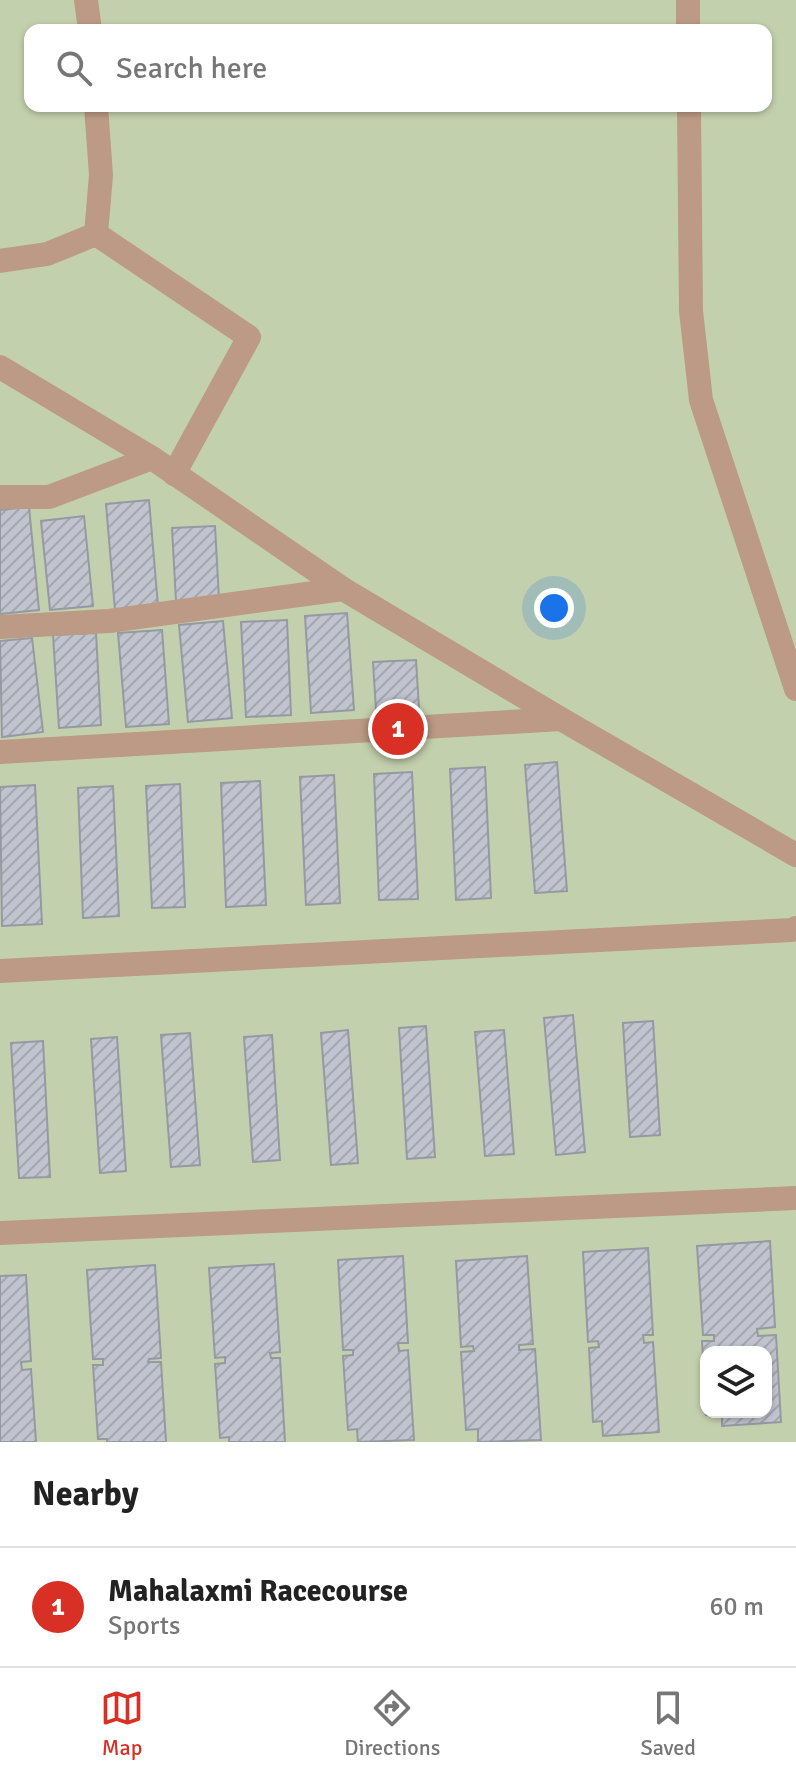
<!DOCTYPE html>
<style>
body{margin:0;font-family:Signika,sans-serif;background:#f6f6f6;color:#222}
.controls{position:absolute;right:24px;bottom:24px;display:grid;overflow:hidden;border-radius:16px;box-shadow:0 2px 6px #0004}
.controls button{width:72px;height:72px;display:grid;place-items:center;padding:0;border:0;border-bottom:2px solid #e0e0e0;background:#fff;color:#222;font:40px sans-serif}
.you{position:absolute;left:554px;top:608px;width:28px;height:28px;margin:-20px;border:6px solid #fff;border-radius:50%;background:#1a73e8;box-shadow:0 0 0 12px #1a73e833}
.badge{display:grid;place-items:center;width:52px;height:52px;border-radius:50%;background:#d93025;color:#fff;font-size:26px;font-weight:700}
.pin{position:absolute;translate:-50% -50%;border:4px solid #fff;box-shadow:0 2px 8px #0006}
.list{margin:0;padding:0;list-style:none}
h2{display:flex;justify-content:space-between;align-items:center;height:104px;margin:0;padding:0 32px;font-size:34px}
h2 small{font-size:26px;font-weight:400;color:#767676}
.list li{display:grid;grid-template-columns:52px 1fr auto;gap:24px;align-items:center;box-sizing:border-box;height:120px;padding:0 32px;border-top:2px solid #e0e0e0}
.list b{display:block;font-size:30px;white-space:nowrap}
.list p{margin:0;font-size:26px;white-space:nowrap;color:#767676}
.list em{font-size:26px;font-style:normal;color:#767676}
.icon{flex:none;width:44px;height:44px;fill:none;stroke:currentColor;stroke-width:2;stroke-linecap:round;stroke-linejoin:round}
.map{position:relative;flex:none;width:796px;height:1442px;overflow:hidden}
.search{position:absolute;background:#fff;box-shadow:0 2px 6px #0004;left:24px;right:24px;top:24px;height:88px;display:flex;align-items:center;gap:20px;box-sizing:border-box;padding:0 28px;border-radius:16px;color:#767676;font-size:30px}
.sheet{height:224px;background:#fff}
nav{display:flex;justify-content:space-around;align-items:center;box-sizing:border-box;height:112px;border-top:2px solid #e0e0e0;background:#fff;font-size:22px;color:#767676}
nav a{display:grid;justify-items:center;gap:4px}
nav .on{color:#d93025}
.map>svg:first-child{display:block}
.park{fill:#c3d0ad;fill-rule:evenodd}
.building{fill:url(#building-hatch);stroke:#9599a2;stroke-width:2}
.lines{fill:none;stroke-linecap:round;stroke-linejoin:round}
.minor{stroke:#bc9a85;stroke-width:24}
</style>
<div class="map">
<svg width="796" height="1442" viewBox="0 0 796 1442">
<defs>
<pattern id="building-hatch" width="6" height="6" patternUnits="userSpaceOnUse" patternTransform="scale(2)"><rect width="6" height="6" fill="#c1c4ce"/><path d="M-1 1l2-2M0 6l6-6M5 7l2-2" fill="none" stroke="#a5a7b0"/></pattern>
</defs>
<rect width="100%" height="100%" fill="#ebeff9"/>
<path class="park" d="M0,0H796V1442H0ZM30,30H766V106H30ZM706,1352H766V1412H706Z"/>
<g class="building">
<polygon points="149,500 158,606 115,610 106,504"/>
<polygon points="29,507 39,610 0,614 0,510"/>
<polygon points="84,516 93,606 50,610 41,521"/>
<polygon points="215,526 219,599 176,601 172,528"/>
<polygon points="347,613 354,710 311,713 305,616"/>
<polygon points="287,620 291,715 246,717 241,622"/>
<polygon points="223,621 232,718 188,722 179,625"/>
<polygon points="162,630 169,724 126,727 118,633"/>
<polygon points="96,633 101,725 59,728 53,635"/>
<polygon points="32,638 43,732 2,737 0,641"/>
<polygon points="416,660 419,708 376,710 373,662"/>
<polygon points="557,762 567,891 535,893 525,765"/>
<polygon points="485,767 491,898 456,900 450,769"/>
<polygon points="412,772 418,899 379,900 374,774"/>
<polygon points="334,775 340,903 306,905 300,777"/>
<polygon points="260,781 266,905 226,907 221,783"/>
<polygon points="180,784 185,907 152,908 146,786"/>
<polygon points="35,785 42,924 2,926 0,787"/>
<polygon points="113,786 119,916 83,918 78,788"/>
<polygon points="573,1015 585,1152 556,1155 544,1018"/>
<polygon points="653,1021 660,1135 630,1137 623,1023"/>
<polygon points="426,1026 435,1157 407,1159 399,1028"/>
<polygon points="348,1030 358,1163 331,1165 321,1033"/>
<polygon points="504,1030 514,1154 485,1156 475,1032"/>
<polygon points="190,1033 200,1165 171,1167 161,1035"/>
<polygon points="272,1035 280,1160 253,1162 244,1037"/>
<polygon points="117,1037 126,1171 100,1173 91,1039"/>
<polygon points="43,1041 50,1177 19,1178 11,1043"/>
<polygon points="770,1241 775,1327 757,1329 758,1336 776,1335 781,1422 722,1426 722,1414 706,1415 706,1412 766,1412 766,1352 706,1352 706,1408 702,1341 714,1341 714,1335 703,1335 697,1246"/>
<polygon points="648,1248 653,1335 643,1335 644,1343 653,1342 659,1432 603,1436 602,1421 593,1422 589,1348 599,1347 598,1341 588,1342 583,1252"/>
<polygon points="403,1256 408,1343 398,1343 399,1351 408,1350 414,1440 358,1442 357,1429 348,1430 343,1356 353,1355 353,1350 343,1350 338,1260"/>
<polygon points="527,1256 533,1344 519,1345 519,1350 535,1349 541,1440 478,1442 478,1429 466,1430 461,1352 474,1351 473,1346 461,1347 456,1261"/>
<polygon points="274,1264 280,1352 270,1353 271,1358 280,1358 285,1442 229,1442 229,1437 220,1438 215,1364 225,1363 225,1357 215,1358 209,1268"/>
<polygon points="155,1265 161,1358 149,1359 148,1362 161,1362 166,1442 107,1442 107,1439 98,1439 93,1365 103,1365 103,1359 93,1359 87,1270"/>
<polygon points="26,1275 31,1361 21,1362 22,1370 31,1369 36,1442 0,1442 0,1276"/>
</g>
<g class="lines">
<g class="minor">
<polyline points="86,0 90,30"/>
<polyline points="688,0 688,30"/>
<polyline points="689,106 691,311 701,400 796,689"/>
<polyline points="96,234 249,337 174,474"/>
<polyline points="0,261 47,254 96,234 101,175 96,106"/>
<polyline points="0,367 152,458 343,589 561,719 796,855"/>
<polyline points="0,497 49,497 152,458"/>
<polyline points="0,627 109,621 343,589"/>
<polyline points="0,752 561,719"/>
<polyline points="0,971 792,930 796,928"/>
<polyline points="0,1233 796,1198"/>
</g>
</g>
</svg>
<div class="controls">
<button><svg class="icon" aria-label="layers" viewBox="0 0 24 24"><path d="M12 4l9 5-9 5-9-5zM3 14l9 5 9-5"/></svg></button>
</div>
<div class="you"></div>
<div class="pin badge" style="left:398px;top:729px">1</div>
<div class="search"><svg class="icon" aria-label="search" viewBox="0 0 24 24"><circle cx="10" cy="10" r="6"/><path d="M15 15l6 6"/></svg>Search here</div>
</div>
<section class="sheet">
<h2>Nearby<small></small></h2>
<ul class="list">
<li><span class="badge">1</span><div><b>Mahalaxmi Racecourse</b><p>Sports</p></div><em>60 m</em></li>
</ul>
</section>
<nav>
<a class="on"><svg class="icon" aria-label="map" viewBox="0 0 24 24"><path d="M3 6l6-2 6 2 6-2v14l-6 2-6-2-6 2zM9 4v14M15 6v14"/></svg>Map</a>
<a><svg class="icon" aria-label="directions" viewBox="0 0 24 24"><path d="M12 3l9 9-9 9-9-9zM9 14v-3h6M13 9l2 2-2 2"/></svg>Directions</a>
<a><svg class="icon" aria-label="saved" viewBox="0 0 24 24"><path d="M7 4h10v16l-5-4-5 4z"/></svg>Saved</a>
</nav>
